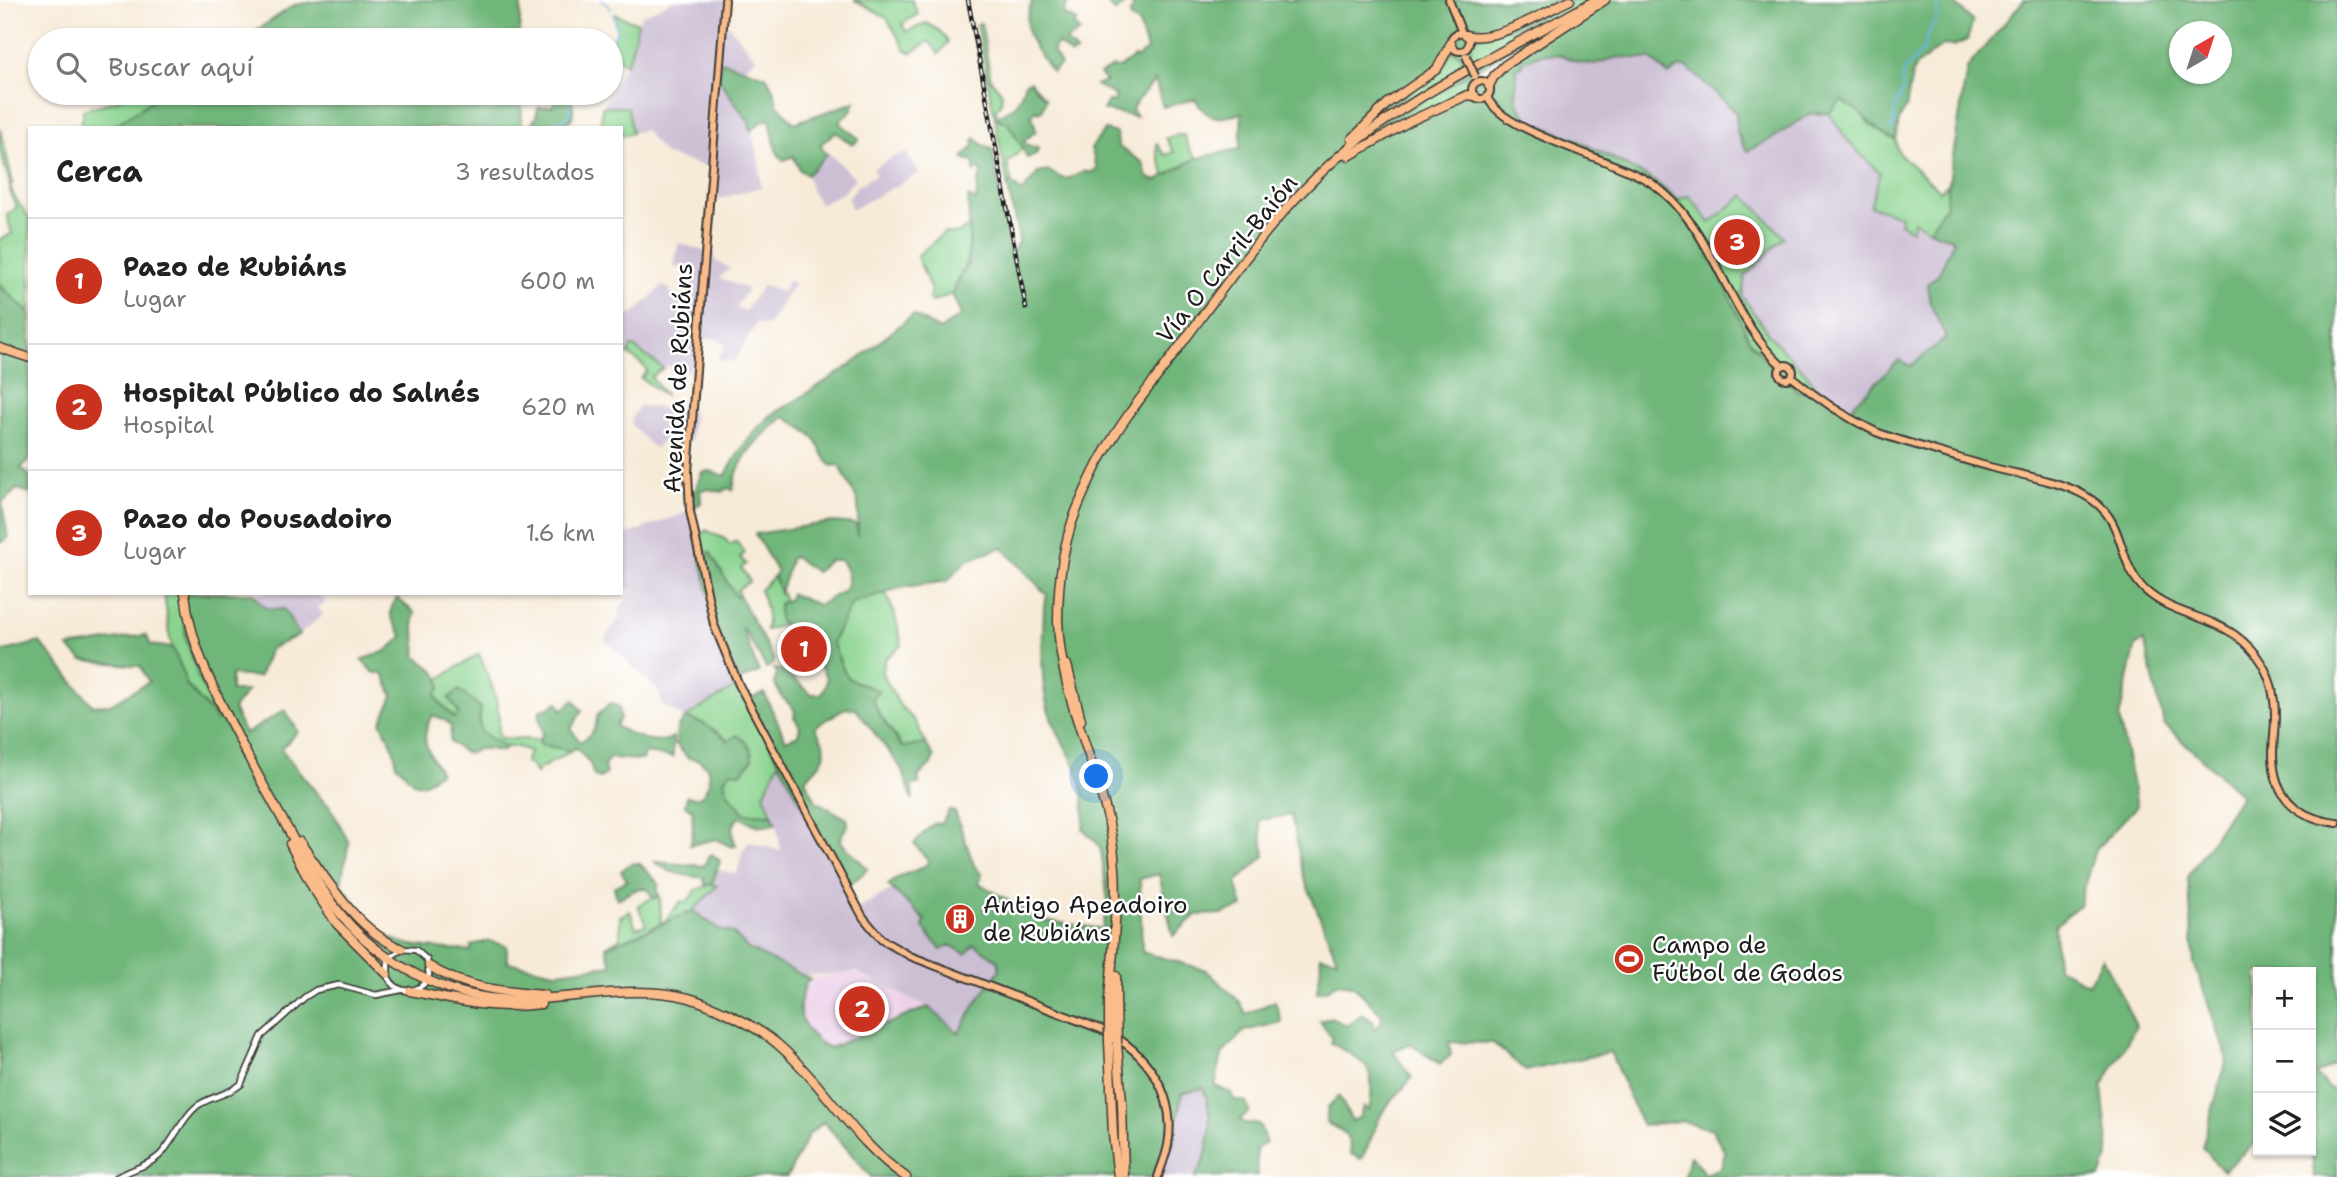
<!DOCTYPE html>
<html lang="es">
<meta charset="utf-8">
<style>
body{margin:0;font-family:"Shantell Sans",sans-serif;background:#f2f2f2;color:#222}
.controls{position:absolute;right:21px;bottom:21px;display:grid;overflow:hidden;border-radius:0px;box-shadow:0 2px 5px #0004}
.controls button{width:63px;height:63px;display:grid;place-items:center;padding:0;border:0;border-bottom:2px solid #e0e0e0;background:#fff;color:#222;font:35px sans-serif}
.compass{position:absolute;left:2169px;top:21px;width:63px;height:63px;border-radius:50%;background:#fff;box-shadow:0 2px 5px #0004;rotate:39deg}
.you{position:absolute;left:1097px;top:777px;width:24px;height:24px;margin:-18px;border:5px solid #fff;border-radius:50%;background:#1a73e8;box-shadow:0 0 0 10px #1a73e833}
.badge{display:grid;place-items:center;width:46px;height:46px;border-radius:50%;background:#c8321e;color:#fff;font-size:23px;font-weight:700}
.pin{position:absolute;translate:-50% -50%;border:4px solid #fff;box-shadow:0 2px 7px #0006}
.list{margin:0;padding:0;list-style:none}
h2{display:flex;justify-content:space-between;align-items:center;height:91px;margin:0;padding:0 28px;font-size:30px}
h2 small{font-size:23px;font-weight:400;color:#767676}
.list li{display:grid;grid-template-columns:46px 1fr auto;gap:21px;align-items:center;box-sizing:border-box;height:126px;padding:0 28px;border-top:2px solid #e0e0e0}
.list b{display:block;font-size:26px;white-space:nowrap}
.list p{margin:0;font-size:23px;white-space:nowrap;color:#767676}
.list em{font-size:23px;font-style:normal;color:#767676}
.icon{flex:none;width:38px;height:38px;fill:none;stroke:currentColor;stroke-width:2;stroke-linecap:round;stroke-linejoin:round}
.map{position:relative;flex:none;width:2337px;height:1177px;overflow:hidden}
.search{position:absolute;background:#fff;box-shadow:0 2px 5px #0004;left:28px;top:28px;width:595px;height:77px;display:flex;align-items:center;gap:18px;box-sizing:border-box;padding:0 24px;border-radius:38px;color:#767676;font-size:26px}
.panel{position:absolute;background:#fff;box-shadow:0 2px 5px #0004;left:28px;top:126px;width:595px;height:469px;border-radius:0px}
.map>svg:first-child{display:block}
.built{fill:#edd1e9}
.industrial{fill:#ccbfd4}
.green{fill:#8bd490;stroke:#547856;stroke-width:2}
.forest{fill:#70b67a;stroke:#46694b;stroke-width:2;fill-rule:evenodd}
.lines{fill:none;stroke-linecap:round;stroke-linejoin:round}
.stream{stroke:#6cb5e4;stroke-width:2}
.minor-casing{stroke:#3d3b38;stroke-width:8}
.major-casing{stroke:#3d3b38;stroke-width:10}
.highway-casing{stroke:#3d3b38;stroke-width:11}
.minor{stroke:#fff;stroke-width:4.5}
.major{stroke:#f9bc8a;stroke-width:6}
.highway{stroke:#f9bc8a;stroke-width:8}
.rail-casing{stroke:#1c1c1c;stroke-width:4.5}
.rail{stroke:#fff;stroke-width:2;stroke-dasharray:5;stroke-linecap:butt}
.major-bridge-casing{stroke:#3d3b38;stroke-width:10;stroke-linecap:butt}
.highway-bridge-casing{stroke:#3d3b38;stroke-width:11;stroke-linecap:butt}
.major-bridge{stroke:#f9bc8a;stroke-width:6}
.highway-bridge{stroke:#f9bc8a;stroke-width:8}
.labels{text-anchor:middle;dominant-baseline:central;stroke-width:5;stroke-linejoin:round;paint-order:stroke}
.street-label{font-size:24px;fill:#1c1c1c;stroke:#fff}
.poi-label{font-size:24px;fill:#1c1c1c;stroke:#fff;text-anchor:start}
</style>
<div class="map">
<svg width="2337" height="1177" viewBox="0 0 2337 1177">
<rect width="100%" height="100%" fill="#fff"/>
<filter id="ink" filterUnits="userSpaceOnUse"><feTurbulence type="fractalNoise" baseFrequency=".0143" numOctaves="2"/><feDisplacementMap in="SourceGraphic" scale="14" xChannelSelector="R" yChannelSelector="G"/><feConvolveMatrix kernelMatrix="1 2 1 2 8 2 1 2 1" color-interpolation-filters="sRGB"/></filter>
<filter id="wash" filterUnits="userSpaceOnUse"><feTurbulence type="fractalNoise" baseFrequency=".00686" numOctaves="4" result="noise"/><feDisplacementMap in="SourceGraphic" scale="28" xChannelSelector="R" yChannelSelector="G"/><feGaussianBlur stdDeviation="1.57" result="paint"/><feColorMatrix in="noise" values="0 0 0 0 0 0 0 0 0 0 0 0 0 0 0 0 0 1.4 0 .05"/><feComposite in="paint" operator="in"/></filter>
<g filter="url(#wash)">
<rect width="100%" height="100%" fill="#f7ebd8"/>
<polygon class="built" points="849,972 864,976 923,1004 927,1008 830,1048 824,1046 816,1040 803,1023 800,1010 806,982 810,979"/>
<g class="industrial">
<polygon points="673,0 725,0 724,26 728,25 756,58 745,68 721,61 719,80 749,122 759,161 761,187 709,202 712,168 665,155 644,130 632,133 627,107 602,107 630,56 640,17"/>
<polygon points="1541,54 1561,55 1580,63 1594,64 1618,57 1651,59 1669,74 1677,68 1687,67 1736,112 1736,131 1747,150 1775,137 1809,114 1829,113 1849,143 1881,173 1901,216 1912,229 1914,221 1929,230 1955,239 1938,275 1927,284 1939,326 1946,338 1847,411 1820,392 1807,375 1770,336 1742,296 1745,276 1784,237 1744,196 1710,224 1689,195 1678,200 1653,180 1575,139 1528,121 1516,99 1517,67 1522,61"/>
<polygon points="829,153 855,178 844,192 820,204 812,192 807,175"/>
<polygon points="906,153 920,173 851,210 848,197 856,189 855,187 876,175 873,169 893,157"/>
<polygon points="679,243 714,254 716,261 730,268 719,278 748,289 736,307 744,312 763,285 782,292 788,281 795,283 768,326 756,324 734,362 717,359 726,345 718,339 699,339 691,372 666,366 663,368 633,346 628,354 621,349 621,318 635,313 662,286 670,289 670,295 690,295 692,269 673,267"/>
<polygon points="640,406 693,411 691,441 672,437 669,448 666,448 666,444 660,442 656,448 648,443 631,424 633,415"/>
<polygon points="690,511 739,685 685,718 662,705 658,690 604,639 620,617 619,609 632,591 621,583 621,537"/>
<polygon points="253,593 319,593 326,602 318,608 323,615 299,635 284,609 270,611 262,607"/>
<polygon points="779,762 858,909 894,888 950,945 974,944 997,960 1027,973 972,1044 928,1007 856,972 804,976 748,949 733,933 720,930 693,911 716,886 712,884 717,870 737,874 742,852 749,842 781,851 776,823 764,794"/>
<polygon points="1198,1071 1210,1108 1209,1141 1199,1172 1195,1177 1154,1177 1165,1100"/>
</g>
<g class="green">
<polygon points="854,0 912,0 918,14 902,24 907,32 926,23 940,31 948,42 939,54 929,41 912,53 905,49 887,18"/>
<polygon points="1572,0 1591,0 1473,64 1469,53 1472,46 1470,38"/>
<polygon points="614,14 638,23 630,56 626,64 611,54 611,42 617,31"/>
<polygon points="981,23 991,80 1002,93 1001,102 996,110 998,120 1007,121 1023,148 1007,163 1012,184 1007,183 977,24"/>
<polygon points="1452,50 1462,57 1467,67 1372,125 1370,123 1446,62"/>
<polygon points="1470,73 1473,82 1469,92 1359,146 1358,144 1396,117"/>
<polygon points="1823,85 1863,115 1868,123 1888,137 1896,139 1897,149 1901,155 1940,191 1952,181 1945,207 1929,230 1914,221 1912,230 1900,223 1901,216 1870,206 1880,173 1849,143 1829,113 1809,114"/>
<path d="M124,93H156L159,98C135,114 108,141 80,122L83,118V110L118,100Z"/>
<polygon points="602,107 628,107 632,133 621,136 621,128 601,128"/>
<polygon points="0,128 13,183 10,186 14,196 30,219 30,320 0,300 0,239 12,234 7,215 17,207 11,197 9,180 0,150"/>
<polygon points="1177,135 1184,135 1190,150 1197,158 1165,176 1157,152 1157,144 1165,155 1174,152 1166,138"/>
<polygon points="1689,195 1710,223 1744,195 1784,237 1745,276 1742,296 1770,336 1807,375 1820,392 1799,392 1750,342 1720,274 1678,200"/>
<path d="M969,225C971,255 965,268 952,294L931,302L929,298L931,290L917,256L944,233L957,234Z"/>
<polygon points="632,346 663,368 651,377 666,396 641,378 647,371 643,365 628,354"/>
<polygon points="693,523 701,537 706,530 725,539 730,545 736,541 745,553 740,557 746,564 741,568 750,581 737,590 739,595 736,598 710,552 700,556"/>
<path d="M774,576L785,601L779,604V621L782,625L766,630C769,616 766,603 760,590Z"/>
<polygon points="164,593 183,593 198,676 220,724 186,684 170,639"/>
<polygon points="886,593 895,616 902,645 885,659 882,673 900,706 915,721 926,744 903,747 879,714 872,698 878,691 849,679 843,669 832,642 852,603"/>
<path d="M479,654C489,678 503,708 498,733L501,738L539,740L541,745L572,751L539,769L536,774L532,766L525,762L530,751L518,747H505L481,732L479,721L481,708L449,698L459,713L454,718L437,699L436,693L441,687L439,679Z"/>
<polygon points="739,685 779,762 764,794 772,814 744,813 727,792 724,780 731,770 741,773 752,760 719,733 685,718"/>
<polygon points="712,884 717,886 693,911 606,947 620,938 620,916 630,911 636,928 646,925 638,905 653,898 660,897 661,923 666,920 681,901 686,903 696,890"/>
</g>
<g class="forest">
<polygon points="328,0 521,0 519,40 242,40 294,5"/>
<path d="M1033,0H1069L1063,14L1077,21L1074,25L1080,32L1066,41L1076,52L1071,55L1058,43L1052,50L1061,64L1052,72C1035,46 1017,33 1033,0Z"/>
<path d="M1111,0H1572L1529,22L1471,39L1472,46L1469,54L1473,64L1591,0H1952L1973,22L1967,40L1954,46L1943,45L1916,66L1912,74L1906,108L1899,120L1896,139C1881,136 1872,124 1862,115C1856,109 1848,106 1842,100L1829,113L1809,114L1775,137L1747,151L1736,131V112L1687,67L1677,68L1669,75L1651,59L1618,57L1594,64L1580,63L1561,55L1542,54L1523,61L1522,66L1517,68L1516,99L1528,120L1575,139L1618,161L1653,180L1678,200L1720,274L1750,342L1798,392H1820L1847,411L1899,360L1910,366L1946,338L1930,303L1927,284L1938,275L1954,240L1929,230L1945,207L1967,68L2024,0H2337V1063L2315,1075L2337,1094V1177H2314L2311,1134V972H2258V1140L2223,1171L2202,1147L2227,1058L2194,963L2188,877L2241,795L2164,724L2144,641L2136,645L2119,718L2137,806L2095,850L2079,905L2055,926L2057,967L2088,984L2103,958L2136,1026L2102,1087L2109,1154L2100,1177H1684L1690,1156L1697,1163L1704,1174L1721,1168L1725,1152L1712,1129L1680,1121L1642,1126L1610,1052L1526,1071L1493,1043L1449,1042L1451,1055L1440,1064L1410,1044L1393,1051L1412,1078C1403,1090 1390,1100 1382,1113C1374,1128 1370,1145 1361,1159L1351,1154C1349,1133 1345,1131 1326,1123L1328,1107L1339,1096L1352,1121L1359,1118L1364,1107L1369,1110C1378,1067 1365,1062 1331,1043L1332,1038L1320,1021L1331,1017L1346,1026L1362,1014L1374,1022V1030L1381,1023L1382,1015L1353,985L1336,983L1329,989L1317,992C1318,977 1323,971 1320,956L1337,959L1304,878L1291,815L1259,820L1265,856L1236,882L1243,907L1222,914L1196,915L1173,936L1159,874L1140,879L1142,952L1206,970L1241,1003L1246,1014L1275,1001L1282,1022L1244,1031L1222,1054L1215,1086L1231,1093L1234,1100L1246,1102L1249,1112L1240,1119L1244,1123L1259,1124L1266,1143L1256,1149L1258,1175L1195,1177C1212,1153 1214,1115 1203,1088L1182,1093L1173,1144L1155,1177H871L824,1122L809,1134L787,1177H0V652L40,642L93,706L110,704L149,682L140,666L82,660L68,647L146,635L151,645L173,648L182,669L186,684L218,721L198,676L186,639L181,595L183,593H253C262,607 266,611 284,609L299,635L270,649L259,677L231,675V691H247L233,709L245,734L285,710L298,731L281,749L323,801L329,805L349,842L341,883C354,901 369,925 389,937C408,949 448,948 471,951V945L489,941L507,946V962L556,972L612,965L606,947L693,911L720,930L733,933L748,949L810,979L806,982C804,990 799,1000 800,1009C801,1025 815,1043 830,1048L928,1007L959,1033L977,1001L1000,969L997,960L974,944L966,954L950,945L941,950L923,928L925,920L888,885C893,882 898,877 903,875C913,870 921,871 929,862L914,843L933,824L942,823L949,810L955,812L974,865L982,875L979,883L1042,920L1102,929L1108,902L1101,851L1098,844L1083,829C1086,807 1083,781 1073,761C1065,745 1055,730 1049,712C1039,678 1043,641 1044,605L1047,595L1002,547L966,561L947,581L900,588L852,603L832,642L843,669L849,679L879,691L872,698L879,714L902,747L926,744L934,757L931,764L918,777L919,784L912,785L913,800L901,768L856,709L845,708L815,727C832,756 826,757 805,780L816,801L847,819L848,825L842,834L841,842L868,869L846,888L747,701L764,693L786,740L798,735L800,726L794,717L795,710L782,697L774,683L777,674L774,669L784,671L811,694H821C834,675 820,673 816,657C815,653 816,649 816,645L794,641L792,629L779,621V604L789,599L791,594L819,605L845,590C850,578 848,569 840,560H830L816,572L794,557L790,559C788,572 784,580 780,593L774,576L777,572L755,534L833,522L856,524L858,537V501L839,465L832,466C821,458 822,446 813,437C805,428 794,425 785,416C760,437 737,456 733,490L727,488L722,492L708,489L700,490L701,503L693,508L692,517L690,503L702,472L710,471L725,476C739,451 760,417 787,406L851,365L913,315L940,330L961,315L952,294L968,263L970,245L968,197L976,201L978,183L982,172L978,168L974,172V163L970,159L966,161L963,157L974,146L973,140L976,138L981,144L992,149L1010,256L1019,240L1007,183L1012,184L1022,192L1038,173L1049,171C1066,182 1068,180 1085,171L1089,173L1097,169L1091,148L1105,130L1116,133L1119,147L1143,163L1147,177L1156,181L1197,158L1240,149L1242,113C1218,119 1209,122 1195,99L1163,107L1155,80L1134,105L1132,110L1137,117L1103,110L1108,101L1114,102L1116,96L1096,85L1106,81L1100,74L1113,67L1119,68L1134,57L1139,58L1141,54L1147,50L1139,24L1131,18L1130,12L1133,10L1132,2H1127L1116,12L1108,5ZM1585,9L1495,73L1489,82L1480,78L1475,70ZM2180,32H2222V74H2180ZM1452,50L1462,57L1467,67L1372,125L1371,124L1392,103L1441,69ZM1470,73L1473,82L1469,92L1359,145L1396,117Z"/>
<polygon points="721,61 766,76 773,89 778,105 794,123 855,102 851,111 839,122 859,139 853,145 835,132 820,145 827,154 807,175 800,170 793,156 783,161 776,150 770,119 761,122 751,131 749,122 719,80"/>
<path d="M1030,81C1035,89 1040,92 1046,99L1042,110L1039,112L1036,110L1032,115L1036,131L1024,141L1027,145L1038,148L1037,153L1027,158C1022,145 1014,134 1007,122L999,120L998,116C1016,106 1019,104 1025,83Z"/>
<polygon points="163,93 521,93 522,128 111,128"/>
<path d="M556,93H570C571,103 576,109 571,120L563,123L561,128H529L536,117L538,108L553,106Z"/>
<polygon points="0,285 30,314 30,459 21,468 30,476 30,493 17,489 2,503 8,538 0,543"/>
<polygon points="705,552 710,552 736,597 739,595 774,660 774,664 766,668 745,631 742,629 759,672 740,680 721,646 700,556"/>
<path d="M397,598L415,613C410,628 419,641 416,656C430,670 436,665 441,687L436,693L437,699L454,718L459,713L449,698L459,690L481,708L479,721L481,732L505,747L503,751C493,751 479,745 471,753H465L450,742L451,726L445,720L432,715C418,742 428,749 440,772C435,775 431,779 427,782C411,791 408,771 396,765C396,749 388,736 381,722L393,696L384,675L373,672L362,660L386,651L403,637C394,621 384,616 397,598Z"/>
<path d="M574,700L582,711L571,729L580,742C591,736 597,728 597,716L610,703L619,707L620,718L616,726C630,735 658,747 673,737V757L644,753L642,760L609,758L604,766L606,774L600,778L594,776L590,763L575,747L572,751L541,745L539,740L543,733L539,718L540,710L549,708L558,702L562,710Z"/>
<path d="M685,718C701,720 716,730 728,741L737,735C747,742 753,748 752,760L741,773L731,771L724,780L727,792L744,813L772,814L776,823C761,830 753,824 740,817C730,825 731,835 736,845L732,847L716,839L690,845C696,829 691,826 693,811L685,805L687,796L696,798L704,794L709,782L708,768L699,760L688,758L676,744L677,728Z"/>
<path d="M712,854L720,861L712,884L705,885L704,878C687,876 668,874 655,862L704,866L708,857Z"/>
<polygon points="639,863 659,884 657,891 660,897 653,898 647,889 639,888 617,899 614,887 627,880 621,871 630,864"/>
</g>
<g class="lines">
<g class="stream">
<polyline points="602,0 611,9"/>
<polyline points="611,42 617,31 614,14"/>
<path d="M550,128C570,110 570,128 571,93"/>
<polyline points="1890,130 1895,125 1894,111 1903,89 1902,81 1905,70 1924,49 1927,36 1938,15 1937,0"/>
</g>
</g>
</g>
<g filter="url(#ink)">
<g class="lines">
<g class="minor-casing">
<g id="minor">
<polyline points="392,956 402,949 416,950 427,960 429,975"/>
<path d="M388,962V977C396,992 411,995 424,984"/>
<path d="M117,1177C130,1170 151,1165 161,1154C175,1139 181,1119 197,1106C211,1096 229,1095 241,1084L262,1036L305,997L316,990L339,985L376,995L401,990"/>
</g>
</g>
<g class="major-casing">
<g id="major">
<path d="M725,0L688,472L690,511L714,625L739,685L863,917L882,940L910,956L1103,1030C1147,1052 1177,1094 1168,1145C1166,1156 1161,1167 1158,1177"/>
<polyline points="1449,0 1462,33"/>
<circle cx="1460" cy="42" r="9"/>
<circle cx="1481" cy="90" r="9"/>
<path d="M1487,96C1499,132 1615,159 1650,182C1715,225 1725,314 1782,366"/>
<circle cx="1786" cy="372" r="7"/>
<path d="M1792,377C1818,399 1845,417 1876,432C1889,437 1903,441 1916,445C1943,453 1970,462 1998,469C2025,476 2059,481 2084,495C2129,519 2114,560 2145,590C2171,614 2207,615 2235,635C2257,651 2271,673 2274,701C2277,718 2273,736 2273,754C2273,796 2296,818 2337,823"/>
</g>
</g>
<g class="highway-casing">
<g id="highway">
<path d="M1466,35C1494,44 1544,12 1570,0"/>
<polyline points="1489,86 1494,76 1505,65 1605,0"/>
<polyline points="1352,139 1388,103 1437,69 1451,43"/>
<polyline points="1349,156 1410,121 1461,98 1467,95 1475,96"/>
<polyline points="0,348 30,358"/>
<path d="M185,593C190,644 212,687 235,731C251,763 268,794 285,824C303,856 320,890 344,918C379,959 435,991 489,998C554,1006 626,981 689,998C702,1002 716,1008 729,1014C747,1023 767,1034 782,1048C827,1088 855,1143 906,1177"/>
<polyline points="1067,665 1081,720"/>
<path d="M300,842C327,880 357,931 402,949"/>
<polyline points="290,844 313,888 337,924 387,974"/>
<path d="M429,966C463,988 505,992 544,995"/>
<path d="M410,991C460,1001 490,1010 541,1004"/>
<path d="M1109,999C1114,938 1122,879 1108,819C1091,749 1060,693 1058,620C1058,583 1063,543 1077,509C1085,490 1093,471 1104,453C1125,415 1155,381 1180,346C1235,272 1289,192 1364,136C1436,82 1518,44 1596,0"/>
<polyline points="1116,1001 1116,976"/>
<polyline points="1109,1041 1113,1135 1118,1177"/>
<polyline points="1117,1044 1122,1102 1124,1177"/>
</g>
</g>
<use href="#minor" class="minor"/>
<use href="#major" class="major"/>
<use href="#highway" class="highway"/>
<g class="rail-casing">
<polyline id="rail" points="968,0 1026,308"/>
</g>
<use href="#rail" class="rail"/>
<g class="major-bridge-casing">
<polyline id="major-bridge" points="1466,56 1475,76"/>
</g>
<g class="highway-bridge-casing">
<g id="highway-bridge">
<polyline points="1116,1001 1117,1044"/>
<polyline points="1109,1041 1109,999"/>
</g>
</g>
<use href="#major-bridge" class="major-bridge"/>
<use href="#highway-bridge" class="highway-bridge"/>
</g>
</g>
<defs>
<g id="building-disc" transform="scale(1.575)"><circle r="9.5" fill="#c8321e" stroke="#fff"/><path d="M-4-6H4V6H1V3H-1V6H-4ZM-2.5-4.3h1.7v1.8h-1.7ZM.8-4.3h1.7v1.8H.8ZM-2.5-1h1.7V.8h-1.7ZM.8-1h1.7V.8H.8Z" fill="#fff"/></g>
<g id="stadium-disc" transform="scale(1.575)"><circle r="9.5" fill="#c8321e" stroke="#fff"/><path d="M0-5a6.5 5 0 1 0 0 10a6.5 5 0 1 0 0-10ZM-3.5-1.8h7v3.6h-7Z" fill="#fff"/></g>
</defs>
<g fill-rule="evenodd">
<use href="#building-disc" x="960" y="919"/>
<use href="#stadium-disc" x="1629" y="959"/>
</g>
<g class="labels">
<g class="street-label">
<text transform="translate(1227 259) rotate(-51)">Vía O Carril-Baión</text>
<text transform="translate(678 378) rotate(-87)">Avenida de Rubiáns</text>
</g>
<g class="poi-label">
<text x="983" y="905">Antigo Apeadoiro<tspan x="983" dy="28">de Rubiáns</tspan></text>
<text x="1652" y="945">Campo de<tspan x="1652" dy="28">Fútbol de Godos</tspan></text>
</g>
</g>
</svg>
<div class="controls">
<button>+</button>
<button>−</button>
<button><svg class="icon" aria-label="layers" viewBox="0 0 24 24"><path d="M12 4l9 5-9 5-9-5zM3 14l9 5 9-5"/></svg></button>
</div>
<svg class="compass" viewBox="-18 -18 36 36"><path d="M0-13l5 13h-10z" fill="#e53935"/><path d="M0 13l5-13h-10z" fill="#767676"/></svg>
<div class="you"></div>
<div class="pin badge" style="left:804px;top:649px">1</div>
<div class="pin badge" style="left:862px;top:1009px">2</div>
<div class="pin badge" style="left:1737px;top:242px">3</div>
<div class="search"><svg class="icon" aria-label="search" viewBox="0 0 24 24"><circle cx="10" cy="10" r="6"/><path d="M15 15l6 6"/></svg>Buscar aquí</div>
<section class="panel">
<h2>Cerca<small>3 resultados</small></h2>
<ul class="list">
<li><span class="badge">1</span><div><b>Pazo de Rubiáns</b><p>Lugar</p></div><em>600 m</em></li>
<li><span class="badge">2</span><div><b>Hospital Público do Salnés</b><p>Hospital</p></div><em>620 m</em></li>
<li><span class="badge">3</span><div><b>Pazo do Pousadoiro</b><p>Lugar</p></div><em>1.6 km</em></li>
</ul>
</section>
</div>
